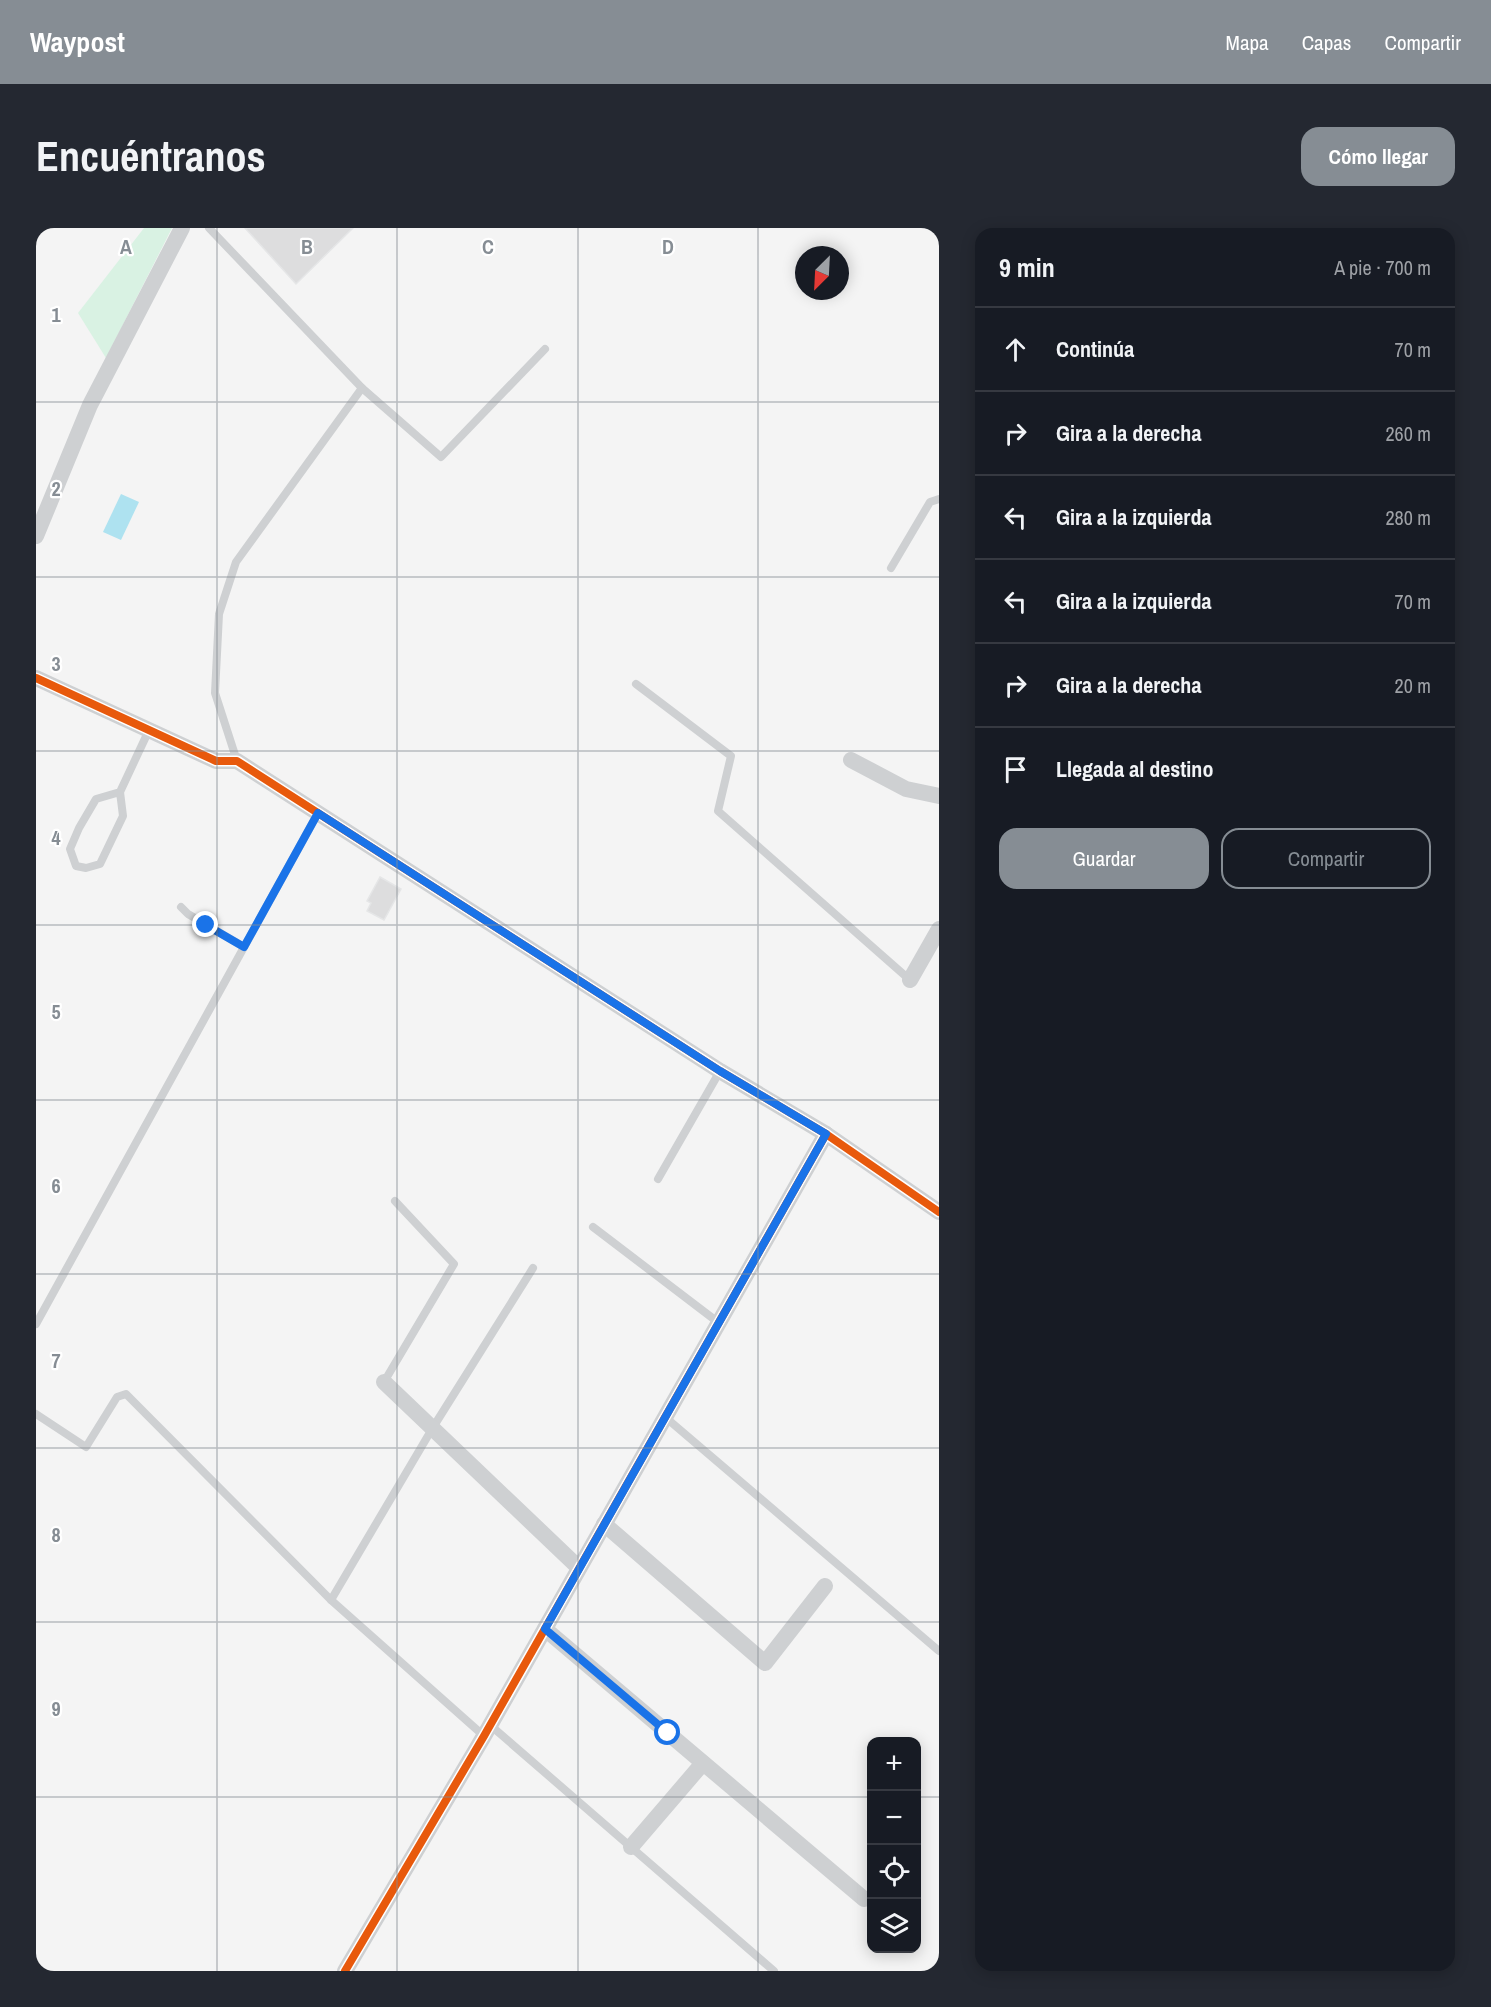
<!DOCTYPE html>
<html lang="es">
<meta charset="utf-8">
<style>
body{margin:0;font-family:"Archivo Narrow",sans-serif;background:#242831;color:#f1f3f6}
.controls{position:absolute;right:18px;bottom:18px;display:grid;overflow:hidden;border-radius:12px;box-shadow:0 3px 15px #0003}
.controls button{width:54px;height:54px;display:grid;place-items:center;padding:0;border:0;border-bottom:2px solid #363941;background:#171b24;color:#f1f3f6;font:30px sans-serif}
.compass{position:absolute;left:759px;top:18px;width:54px;height:54px;border-radius:50%;background:#171b24;box-shadow:0 3px 15px #0003;rotate:204deg}
.stop{position:absolute;width:18px;height:18px;margin:-14px;border:4px solid #1a73e8;border-radius:50%;background:#fff}
.stop.end{background:#1a73e8;border-color:#fff;box-shadow:0 2px 6px #0008}
.list{margin:0;padding:0;list-style:none}
h2{display:flex;justify-content:space-between;align-items:center;height:78px;margin:0;padding:0 24px;font-size:26px}
h2 small{font-size:20px;font-weight:400;color:#9ea1a6}
.list li{display:grid;grid-template-columns:39px 1fr auto;gap:18px;align-items:center;box-sizing:border-box;height:84px;padding:0 24px;border-top:2px solid #363941}
.list b{display:block;font-size:22px;white-space:nowrap}
.list em{font-size:20px;font-style:normal;color:#9ea1a6}
.actions{display:flex;gap:12px;padding:18px 24px}
.actions a{flex:1;padding:14px 0;border:2px solid #868d94;border-radius:18px;text-align:center;font-size:21px;color:#868d94}
.actions .main{background:#868d94;color:#fff}
.icon{flex:none;width:33px;height:33px;fill:none;stroke:currentColor;stroke-width:2;stroke-linecap:round;stroke-linejoin:round}
.map{position:relative;flex:none;width:903px;height:1743px;overflow:hidden;border-radius:18px}
header{display:flex;align-items:center;gap:36px;box-sizing:border-box;height:84px;padding:0 30px;background:#868d94;color:#fff}
header strong{font-size:28px}
nav{display:flex;gap:33px;margin-inline-start:auto;font-size:21px}
.intro{display:flex;align-items:center;justify-content:space-between;box-sizing:border-box;height:144px;padding:0 36px}
h1{margin:0;font-size:42px}
.button{padding:15px 27px;border-radius:18px;background:#868d94;color:#fff;font-size:21px;font-weight:700}
main{display:flex;gap:36px;padding:0 36px}
aside{flex:1;background:#171b24;border-radius:18px;box-shadow:0 3px 15px #0003}
.map>svg:first-child{display:block}
.green{fill:#d9f2e3}
.water{fill:#aee2f0}
.building{fill:#ddddde;stroke:#e5e6e7;stroke-width:1.5}
.lines{fill:none;stroke-linecap:round;stroke-linejoin:round}
.lane{stroke:#ced0d2;stroke-width:8}
.street{stroke:#ced0d2;stroke-width:16}
.cycleway-casing{stroke:#fff;stroke-width:11}
.cycleway{stroke:#e8590c;stroke-width:8}
.route{stroke:#1a73e8;stroke-width:8}
.grid{fill:none;stroke:#868d94;stroke-width:1.5;stroke-opacity:0.55}
.grid-label{font-size:20px;text-anchor:middle;font-weight:bold;fill:#868d94;stroke:#fff;stroke-width:4.5;stroke-linejoin:round;paint-order:stroke}
</style>
<header>
<strong>Waypost</strong>
<nav><a>Mapa</a><a>Capas</a><a>Compartir</a></nav>
</header>
<div class="intro"><h1>Encuéntranos</h1><a class="button">Cómo llegar</a></div>
<main>
<div class="map">
<svg width="903" height="1743" viewBox="0 0 903 1743">
<rect width="100%" height="100%" fill="#f4f4f4"/>
<polygon class="green" points="108,0 136,0 70,130 42,85"/>
<polygon class="water" points="85,266 103,274 85,312 67,304"/>
<g class="building">
<polygon points="209,0 317,0 260,56"/>
<polygon points="344,649 365,661 348,692 331,683 335,675 331,673"/>
</g>
<g class="lines">
<g class="lane">
<polyline points="173,0 326,160 405,229 509,121"/>
<polyline points="855,340 894,274 903,271"/>
<polyline points="600,456 695,528 682,583 874,752"/>
<polyline points="201,533 179,465 183,386 200,334 326,160"/>
<polyline points="84,564 87,588 64,636 50,640 40,638 34,621 43,600 60,571 84,564 113,502"/>
<polyline points="145,679 152,686 208,719"/>
<polyline points="622,951 684,843"/>
<polyline points="557,999 683,1095"/>
<polyline points="0,1096 282,585"/>
<polyline points="348,1154 418,1036 359,973"/>
<polyline points="0,1186 50,1219 81,1169 90,1166 295,1372 448,1508"/>
<polyline points="629,1189 903,1423"/>
<polyline points="295,1372 396,1201 497,1040"/>
<polyline points="454,1497 738,1743"/>
</g>
<g class="street">
<polyline points="0,308 54,177 146,0"/>
<polyline points="0,450 180,533 201,533 684,843 790,906 903,984"/>
<polyline points="815,532 870,561 903,568"/>
<polyline points="874,752 903,701"/>
<polyline points="348,1154 543,1340"/>
<polyline points="568,1296 729,1435 789,1358"/>
<polyline points="509,1401 828,1671"/>
<polyline points="595,1619 667,1535"/>
<polyline points="309,1743 448,1508 790,906"/>
</g>
<g class="cycleway-casing">
<g id="cycleway">
<polyline points="0,450 180,533 201,533 684,843 790,906 903,984"/>
<polyline points="309,1743 448,1508 790,906"/>
</g>
</g>
<use href="#cycleway" class="cycleway"/>
</g>
<g class="lines">
<polyline class="route" points="170,697 208,719 282,585 684,843 790,906 509,1401 632,1505"/>
</g>
<path class="grid" d="M181,0V1743M361,0V1743M542,0V1743M722,0V1743M0,174H903M0,349H903M0,523H903M0,697H903M0,872H903M0,1046H903M0,1220H903M0,1394H903M0,1569H836M880,1569H903"/>
<g class="grid-label">
<text x="90" y="26">A</text>
<text x="271" y="26">B</text>
<text x="452" y="26">C</text>
<text x="632" y="26">D</text>
<text x="20" y="94">1</text>
<text x="20" y="268">2</text>
<text x="20" y="443">3</text>
<text x="20" y="617">4</text>
<text x="20" y="791">5</text>
<text x="20" y="965">6</text>
<text x="20" y="1140">7</text>
<text x="20" y="1314">8</text>
<text x="20" y="1488">9</text>
</g>
</svg>
<div class="controls">
<button>+</button>
<button>−</button>
<button><svg class="icon" aria-label="locate" viewBox="0 0 24 24"><circle cx="12" cy="12" r="6"/><path d="M12 2v4M12 18v4M2 12h4M18 12h4"/></svg></button>
<button><svg class="icon" aria-label="layers" viewBox="0 0 24 24"><path d="M12 4l9 5-9 5-9-5zM3 14l9 5 9-5"/></svg></button>
</div>
<svg class="compass" viewBox="-18 -18 36 36"><path d="M0-13l5 13h-10z" fill="#e53935"/><path d="M0 13l5-13h-10z" fill="#9ea1a6"/></svg>
<div class="stop" style="left:632px;top:1505px"></div>
<div class="stop end" style="left:170px;top:697px"></div>
</div>
<aside>
<h2>9 min<small>A pie · 700 m</small></h2>
<ul class="list">
<li><svg class="icon" aria-label="ahead" viewBox="0 0 24 24"><path d="M12 20V5M6 11l6-6 6 6"/></svg><div><b>Continúa</b></div><em>70 m</em></li>
<li><svg class="icon" aria-label="right" viewBox="0 0 24 24"><path d="M7 20v-9h11M14 6l5 5-5 5"/></svg><div><b>Gira a la derecha</b></div><em>260 m</em></li>
<li><svg class="icon" aria-label="left" viewBox="0 0 24 24"><path d="M17 20v-9H6M10 6l-5 5 5 5"/></svg><div><b>Gira a la izquierda</b></div><em>280 m</em></li>
<li><svg class="icon" aria-label="left" viewBox="0 0 24 24"><path d="M17 20v-9H6M10 6l-5 5 5 5"/></svg><div><b>Gira a la izquierda</b></div><em>70 m</em></li>
<li><svg class="icon" aria-label="right" viewBox="0 0 24 24"><path d="M7 20v-9h11M14 6l5 5-5 5"/></svg><div><b>Gira a la derecha</b></div><em>20 m</em></li>
<li><svg class="icon" aria-label="arrive" viewBox="0 0 24 24"><path d="M6 21V4h12l-3 4 3 4H6"/></svg><div><b>Llegada al destino</b></div></li>
</ul>
<div class="actions"><a class="main">Guardar</a><a>Compartir</a></div>
</aside>
</main>
